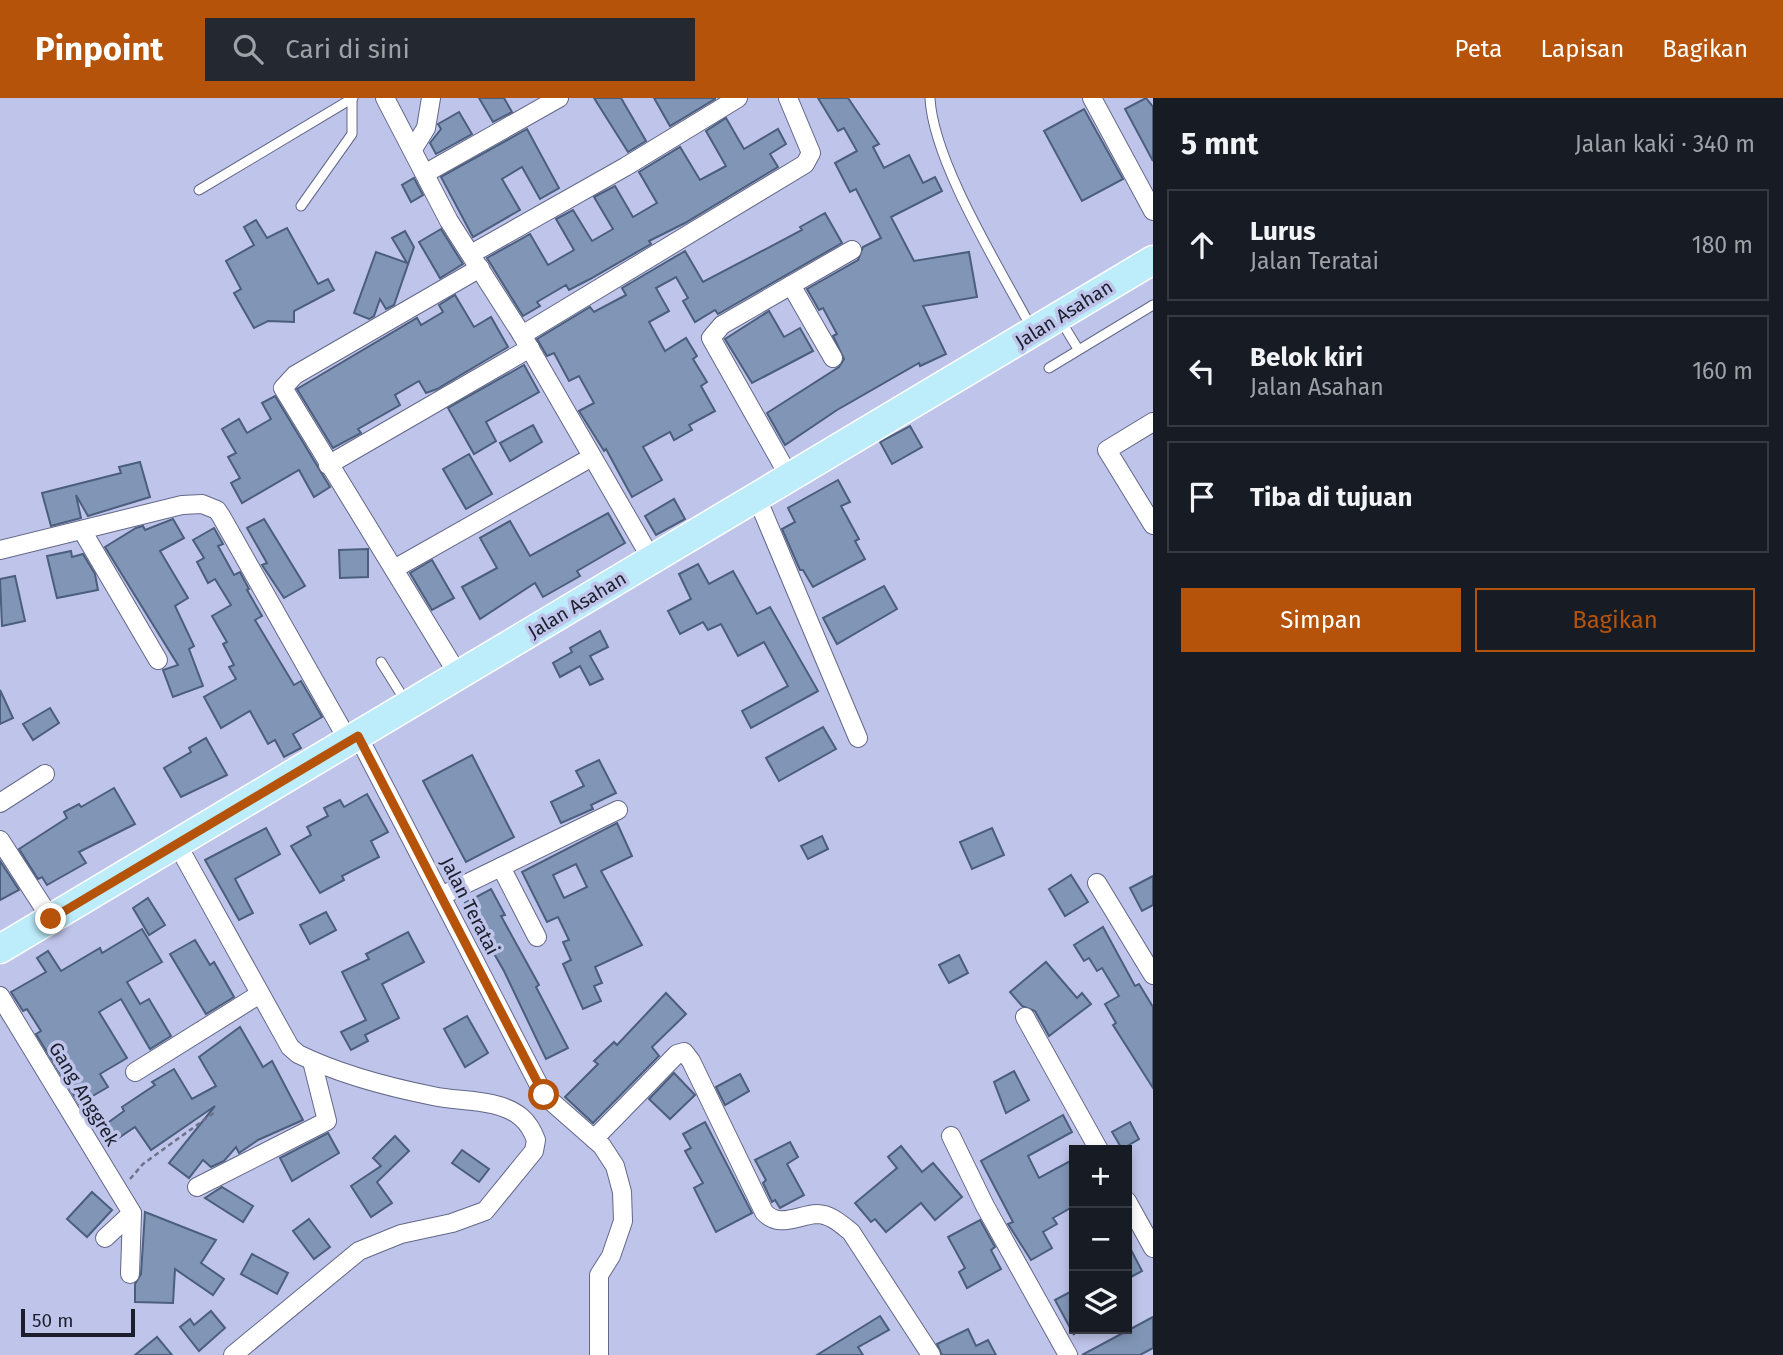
<!DOCTYPE html>
<html lang="id">
<meta charset="utf-8">
<style>
body{margin:0;font-family:"Fira Sans",sans-serif;background:#242831;color:#f1f3f6}
.controls{position:absolute;right:21px;bottom:21px;display:grid;overflow:hidden;border-radius:0px;box-shadow:0 4px 10px #0003}
.controls button{width:63px;height:63px;display:grid;place-items:center;padding:0;border:0;border-bottom:2px solid #363941;background:#171b24;color:#f1f3f6;font:35px sans-serif}
.scale{position:absolute;left:21px;bottom:18px;width:114px;box-sizing:border-box;padding-left:7px;border:4px solid #1c1e2b;border-top:0;font-size:19px;line-height:24px;white-space:nowrap;color:#1c1e2b;-webkit-text-stroke:5px #bfc4ea;paint-order:stroke}
.stop{position:absolute;width:21px;height:21px;margin:-16px;border:5px solid #b45309;border-radius:50%;background:#fff}
.stop.end{background:#b45309;border-color:#fff;box-shadow:0 2px 7px #0008}
.list{margin:0;padding:0;list-style:none}
h2{display:flex;justify-content:space-between;align-items:center;height:91px;margin:0;padding:0 28px;font-size:30px}
h2 small{font-size:23px;font-weight:400;color:#9ea1a6}
.list li{display:grid;grid-template-columns:46px 1fr auto;gap:21px;align-items:center;box-sizing:border-box;height:112px;margin:0 14px 14px;padding:0 14px;border:2px solid #363941;border-radius:0px}
.list b{display:block;font-size:26px;white-space:nowrap}
.list p{margin:0;font-size:23px;white-space:nowrap;color:#9ea1a6}
.list em{font-size:23px;font-style:normal;color:#9ea1a6}
.actions{display:flex;gap:14px;padding:21px 28px}
.actions a{flex:1;padding:16px 0;border:2px solid #b45309;border-radius:0px;text-align:center;font-size:24px;color:#b45309}
.actions .main{background:#b45309;color:#fff}
.icon{flex:none;width:38px;height:38px;fill:none;stroke:currentColor;stroke-width:2;stroke-linecap:round;stroke-linejoin:round}
.map{position:relative;flex:none;width:1153px;height:1257px;overflow:hidden}
header{display:flex;align-items:center;gap:42px;box-sizing:border-box;height:98px;padding:0 35px;background:#b45309;color:#fff}
header strong{font-size:33px}
nav{display:flex;gap:38px;margin-inline-start:auto;font-size:24px}
.search{width:490px;height:63px;background:#242831;display:flex;align-items:center;gap:18px;box-sizing:border-box;padding:0 24px;border-radius:0px;color:#9ea1a6;font-size:26px}
main{display:flex}
aside{flex:1;background:#171b24}
.map>svg:first-child{display:block}
.building{fill:#8196b6;stroke:#4b5e7b;stroke-width:2;fill-rule:evenodd}
.lines{fill:none;stroke-linecap:round;stroke-linejoin:round}
.service-casing{stroke:#636889;stroke-width:11}
.minor-casing{stroke:#636889;stroke-width:20}
.primary-casing{stroke:#fff;stroke-width:31}
.path{stroke:#6f728c;stroke-width:2.5;stroke-dasharray:5 3.5;stroke-linecap:butt}
.service{stroke:#fff;stroke-width:9}
.minor{stroke:#fff;stroke-width:18}
.primary{stroke:#bdecfb;stroke-width:28}
.route{stroke:#b45309;stroke-width:9}
.labels{text-anchor:middle;dominant-baseline:central;stroke-width:7;stroke-linejoin:round;paint-order:stroke}
.street-label{font-size:19px;fill:#1c1e2b;stroke:#bfc4ea}
</style>
<header>
<strong>Pinpoint</strong>
<div class="search"><svg class="icon" aria-label="search" viewBox="0 0 24 24"><circle cx="10" cy="10" r="6"/><path d="M15 15l6 6"/></svg>Cari di sini</div>
<nav><a>Peta</a><a>Lapisan</a><a>Bagikan</a></nav>
</header>
<main>
<div class="map">
<svg width="1153" height="1257" viewBox="0 0 1153 1257">
<rect width="100%" height="100%" fill="#bfc4ea"/>
<g class="building">
<polygon points="479,0 504,0 512,14 493,24"/>
<polygon points="594,0 621,0 646,43 628,54"/>
<polygon points="654,0 715,0 715,1 670,28"/>
<polygon points="818,0 848,0 879,46 873,49 884,70 909,57 923,85 935,79 942,93 891,119 914,163 969,154 977,199 923,208 946,256 920,268 919,265 837,312 785,347 767,315 839,269 844,261 833,238 837,236 823,210 819,212 807,191 858,162 863,149 881,140 856,91 850,94 835,65 857,53 844,30 838,33"/>
<polygon points="1146,0 1153,9 1153,63 1125,11"/>
<polygon points="1084,11 1123,81 1082,103 1044,33"/>
<polygon points="459,14 472,36 436,56 430,45 441,31 438,26"/>
<polygon points="726,20 744,51 778,31 786,46 770,56 778,69 685,125 649,143 651,146 590,181 569,192 566,187 537,204 540,208 523,218 487,160 530,136 548,167 574,152 556,121 573,112 592,143 613,131 594,99 615,88 633,119 657,105 639,74 680,49 700,82 726,68 706,33"/>
<polygon points="527,31 559,90 540,101 522,69 502,81 520,112 473,139 441,79"/>
<polygon points="414,80 423,97 411,104 402,87"/>
<polygon points="825,115 842,145 718,216 715,212 695,224 683,203 688,200 676,179 656,190 669,213 649,224 665,253 686,240 697,258 693,261 707,284 701,288 715,313 689,327 692,332 674,342 670,334 643,349 662,382 632,399 606,351 604,353 579,313 594,305 579,278 569,283 554,255 547,258 537,241 590,209 594,214 626,197 622,190 685,153 703,184 802,132 800,129"/>
<polygon points="256,122 267,140 287,130 318,186 328,181 334,192 294,213 294,224 268,223 254,230 234,195 241,191 226,163 254,147 244,129"/>
<polygon points="441,131 463,166 440,180 419,144"/>
<polygon points="405,133 414,149 394,207 386,211 380,201 374,218 369,221 354,215 376,154 407,165 392,140"/>
<polygon points="455,197 474,229 491,219 508,249 437,291 426,295 419,283 395,297 400,307 358,331 361,335 333,350 297,291 417,220 421,227 443,214 439,207"/>
<polygon points="769,213 784,239 800,230 813,253 752,285 725,241"/>
<polygon points="524,267 539,294 486,324 496,343 474,356 448,310"/>
<polygon points="275,298 330,389 314,399 299,372 242,405 231,385 240,380 228,359 236,355 222,331 239,321 247,335 271,321 262,305"/>
<polygon points="533,327 542,344 510,363 500,345"/>
<polygon points="910,328 922,349 892,366 880,344"/>
<polygon points="469,356 492,396 466,411 443,371"/>
<polygon points="140,364 150,399 88,418 76,397 81,420 51,428 42,395 121,375 119,369"/>
<polygon points="838,382 850,404 841,408 859,441 855,443 865,461 813,489 803,472 800,472 782,431 795,424 788,410"/>
<polygon points="674,401 685,421 656,437 645,418"/>
<polygon points="608,415 625,445 577,473 580,478 543,499 535,485 480,521 462,489 497,470 480,440 510,423 530,458"/>
<polygon points="173,421 184,440 160,453 188,500 175,508 194,548 189,551 203,588 173,599 163,572 178,567 105,449 136,430 143,428 145,432"/>
<polygon points="264,421 305,488 284,500 262,467 267,465 247,430"/>
<polygon points="214,430 223,446 218,448 234,477 240,474 249,491 247,492 262,518 255,522 294,587 301,583 322,619 293,636 301,650 284,659 275,642 268,646 250,613 221,630 204,599 236,581 229,569 234,567 223,546 227,544 212,518 231,507 215,481 208,485 197,464 204,460 193,442"/>
<polygon points="368,451 368,479 340,480 339,452"/>
<polygon points="71,453 72,459 83,456 95,476 98,492 57,500 47,458"/>
<polygon points="432,462 454,500 432,512 410,475"/>
<polygon points="698,466 709,486 733,473 757,516 770,509 818,593 751,630 742,613 788,588 764,544 738,558 721,526 708,532 703,524 680,536 668,513 691,501 679,476"/>
<polygon points="15,478 25,523 2,528 0,481"/>
<polygon points="884,488 897,511 837,546 823,520"/>
<polygon points="600,533 608,549 590,558 603,581 590,587 580,568 560,579 553,565 572,554 570,550"/>
<polygon points="0,592 13,620 0,626"/>
<polygon points="50,610 59,625 33,642 23,626"/>
<polygon points="823,629 836,651 779,683 766,660"/>
<polygon points="206,640 227,677 181,699 164,670 191,654 189,650"/>
<polygon points="472,657 514,739 466,764 423,683"/>
<polygon points="599,662 616,695 591,707 593,711 561,725 551,704 584,688 576,673"/>
<polygon points="114,690 135,726 79,754 86,765 47,787 42,779 38,781 19,751 67,720 64,714 79,706 81,709"/>
<polygon points="367,696 388,734 371,743 379,759 342,778 344,782 320,795 291,748 311,737 307,729 328,718 324,710 340,702 344,709"/>
<path d="M617,725L632,758L601,773L642,847L595,869L602,885L594,888L601,903L583,911L563,866L571,862L563,844L569,842L558,819L547,824L522,774ZM576,766L587,789L564,800L553,777Z"/>
<polygon points="266,730 280,756 235,781 253,815 239,822 205,762"/>
<polygon points="992,730 1004,757 972,771 960,744"/>
<polygon points="822,738 828,751 808,761 801,748"/>
<polygon points="0,763 19,792 0,802"/>
<polygon points="1071,777 1088,804 1065,818 1049,791"/>
<polygon points="1153,778 1153,807 1142,813 1130,790"/>
<polygon points="491,791 505,817 501,818 539,887 536,889 568,950 546,961 504,873 465,805"/>
<polygon points="148,800 165,827 149,837 133,810"/>
<polygon points="326,814 336,832 310,846 300,827"/>
<polygon points="1103,829 1135,888 1139,886 1153,909 1153,990 1113,927 1116,925 1105,906 1119,898 1102,870 1097,873 1089,860 1084,863 1074,847"/>
<polygon points="142,831 162,864 127,884 140,906 149,901 171,938 150,951 121,901 99,914 127,960 100,976 108,989 79,1006 36,936 41,933 27,911 23,913 11,894 46,874 37,860 48,853 61,873 100,850 102,855"/>
<polygon points="408,834 424,864 382,886 399,920 365,937 368,943 351,952 341,934 366,922 342,874 369,861 366,856"/>
<polygon points="195,842 210,867 214,864 234,899 206,916 170,856"/>
<polygon points="959,857 968,875 949,885 939,867"/>
<polygon points="1046,864 1077,900 1082,895 1091,906 1049,938 1035,913 1022,908 1010,894"/>
<polygon points="666,895 686,916 652,949 659,958 593,1025 565,999 598,966 594,963 614,944 617,947"/>
<polygon points="467,918 488,955 465,969 444,931"/>
<polygon points="240,929 263,969 272,963 303,1022 258,1042 239,1055 236,1049 224,1063 211,1069 203,1062 189,1080 169,1065 215,1008 151,1052 135,1029 108,1047 98,1032 124,1013 122,1009 155,987 152,984 174,971 192,1001 216,988 199,959"/>
<polygon points="1014,973 1029,1002 1006,1015 994,984"/>
<polygon points="674,975 695,997 670,1021 649,1001"/>
<polygon points="740,976 749,993 725,1007 716,989"/>
<polygon points="1063,1017 1072,1034 1028,1058 1039,1080 1074,1061 1074,1108 1053,1120 1057,1126 1043,1134 1052,1150 1031,1162 1008,1126 1013,1124 981,1063"/>
<polygon points="705,1024 752,1115 716,1134 694,1090 703,1085 685,1053 691,1050 683,1036"/>
<polygon points="1130,1024 1139,1041 1122,1051 1112,1034"/>
<polygon points="328,1035 339,1055 292,1083 280,1060"/>
<polygon points="395,1038 409,1053 377,1084 392,1105 371,1119 351,1088 381,1068 373,1060"/>
<polygon points="790,1044 798,1059 787,1066 804,1097 780,1110 775,1102 772,1104 763,1085 766,1082 755,1062"/>
<polygon points="901,1048 922,1074 933,1065 962,1099 935,1122 921,1105 886,1134 875,1121 871,1124 855,1105 897,1070 888,1059"/>
<polygon points="462,1052 489,1071 479,1084 452,1065"/>
<polygon points="222,1089 253,1108 243,1124 205,1100"/>
<polygon points="92,1094 112,1112 87,1139 67,1121"/>
<polygon points="145,1114 216,1142 201,1165 224,1181 213,1197 175,1171 173,1205 135,1204 135,1186 141,1176"/>
<polygon points="309,1121 330,1149 314,1161 293,1133"/>
<polygon points="980,1122 995,1149 991,1152 1001,1171 967,1190 959,1174 965,1170 948,1139"/>
<polygon points="1127,1144 1142,1173 1127,1181"/>
<polygon points="252,1156 288,1175 277,1196 241,1176"/>
<polygon points="1074,1192 1074,1237 1055,1202"/>
<polygon points="211,1213 225,1230 199,1253 180,1229 190,1221 194,1227"/>
<polygon points="880,1218 889,1232 858,1249 863,1257 817,1257"/>
<polygon points="1153,1219 1153,1250 1140,1257 1082,1257"/>
<polygon points="968,1231 976,1248 988,1242 996,1257 942,1257 937,1246"/>
<polygon points="157,1239 172,1257 135,1257"/>
</g>
<g class="lines">
<g class="service-casing">
<g id="service">
<path d="M930,0C933,64 1001,172 1032,231"/>
<polyline points="199,92 353,0"/>
<polyline points="301,108 352,36 352,1"/>
<polyline points="1061,223 1078,251"/>
<polyline points="1049,270 1153,207"/>
<polyline points="381,564 406,604"/>
</g>
</g>
<g class="minor-casing">
<g id="minor">
<polyline points="385,0 449,123 522,237 652,462"/>
<polyline points="1092,0 1153,113"/>
<polyline points="413,51 426,30 431,0"/>
<polyline points="426,75 559,0"/>
<polyline points="471,156 625,69 738,0"/>
<polyline points="791,187 833,260"/>
<polyline points="522,237 805,66 811,55 788,0"/>
<polyline points="1153,324 1107,352 1153,427"/>
<polyline points="328,367 530,250"/>
<polyline points="790,380 711,240 722,227 852,152"/>
<polyline points="757,400 858,640"/>
<polyline points="83,434 158,562"/>
<polyline points="0,452 182,407 202,406 217,412 221,418 349,644"/>
<polyline points="394,471 592,359"/>
<polyline points="459,578 283,290 295,277 480,170"/>
<polyline points="358,638 544,997 602,1048 615,1068 622,1094 623,1123 611,1158 599,1177 599,1257"/>
<polyline points="0,705 45,676"/>
<polyline points="0,742 51,821"/>
<path d="M177,746L290,949L298,956C339,976 388,989 433,998C460,1004 498,1000 521,1019C528,1025 533,1034 536,1042L534,1053L485,1113L452,1125L401,1136L359,1153L233,1257"/>
<polyline points="501,769 537,839"/>
<polyline points="1097,785 1153,877"/>
<polyline points="441,798 618,712"/>
<polyline points="0,898 132,1115 130,1176"/>
<polyline points="1025,919 1099,1052"/>
<polyline points="135,974 260,896"/>
<polyline points="951,1038 985,1108 1068,1257"/>
<path d="M594,1041L677,956L684,954L691,963L764,1114C779,1131 798,1117 817,1116C830,1116 841,1126 851,1134L931,1257"/>
<polyline points="197,1089 327,1023 312,963"/>
<polyline points="1127,1103 1153,1150"/>
<polyline points="105,1140 132,1115"/>
</g>
</g>
<g class="primary-casing">
<polyline id="primary" points="0,851 1153,162"/>
</g>
<polyline class="path" points="130,1081 143,1066 215,1014"/>
<use href="#service" class="service"/>
<use href="#minor" class="minor"/>
<use href="#primary" class="primary"/>
</g>
<g class="lines">
<polyline class="route" points="51,821 358,638 544,997"/>
</g>
<g class="labels">
<g class="street-label">
<text transform="translate(1064 216) rotate(-32)">Jalan Asahan</text>
<text transform="translate(577 507) rotate(-31)">Jalan Asahan</text>
<text transform="translate(470 808) rotate(63)">Jalan Teratai</text>
<text transform="translate(84 996) rotate(59)">Gang Anggrek</text>
</g>
</g>
</svg>
<div class="controls">
<button>+</button>
<button>−</button>
<button><svg class="icon" aria-label="layers" viewBox="0 0 24 24"><path d="M12 4l9 5-9 5-9-5zM3 14l9 5 9-5"/></svg></button>
</div>
<div class="scale">50 m</div>
<div class="stop" style="left:544px;top:997px"></div>
<div class="stop end" style="left:51px;top:821px"></div>
</div>
<aside>
<h2>5 mnt<small>Jalan kaki · 340 m</small></h2>
<ul class="list">
<li><svg class="icon" aria-label="ahead" viewBox="0 0 24 24"><path d="M12 20V5M6 11l6-6 6 6"/></svg><div><b>Lurus</b><p>Jalan Teratai</p></div><em>180 m</em></li>
<li><svg class="icon" aria-label="left" viewBox="0 0 24 24"><path d="M17 20v-9H6M10 6l-5 5 5 5"/></svg><div><b>Belok kiri</b><p>Jalan Asahan</p></div><em>160 m</em></li>
<li><svg class="icon" aria-label="arrive" viewBox="0 0 24 24"><path d="M6 21V4h12l-3 4 3 4H6"/></svg><div><b>Tiba di tujuan</b></div></li>
</ul>
<div class="actions"><a class="main">Simpan</a><a>Bagikan</a></div>
</aside>
</main>
